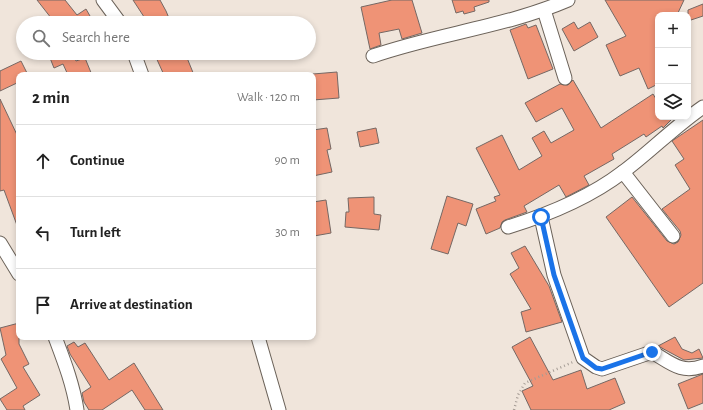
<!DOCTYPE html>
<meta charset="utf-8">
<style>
body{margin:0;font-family:"Alegreya Sans",sans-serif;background:#f6f6f6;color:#222}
.controls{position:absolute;right:12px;top:12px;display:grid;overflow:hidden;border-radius:8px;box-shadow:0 2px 6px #0003}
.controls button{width:36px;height:36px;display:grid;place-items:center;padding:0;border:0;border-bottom:1px solid #e0e0e0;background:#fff;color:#222;font:20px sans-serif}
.stop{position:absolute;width:12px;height:12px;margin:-9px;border:3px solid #1a73e8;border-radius:50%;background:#fff}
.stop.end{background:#1a73e8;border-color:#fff;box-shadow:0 1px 4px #0008}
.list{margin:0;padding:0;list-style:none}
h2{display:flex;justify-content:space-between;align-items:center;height:52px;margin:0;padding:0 16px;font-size:17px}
h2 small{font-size:13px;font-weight:400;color:#767676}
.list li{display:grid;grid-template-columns:26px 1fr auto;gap:12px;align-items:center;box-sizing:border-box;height:72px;padding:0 16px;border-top:1px solid #e0e0e0}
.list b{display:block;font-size:15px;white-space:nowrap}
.list em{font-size:13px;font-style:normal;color:#767676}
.icon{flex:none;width:22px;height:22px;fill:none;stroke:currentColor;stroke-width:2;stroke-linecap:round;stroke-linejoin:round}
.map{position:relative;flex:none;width:703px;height:410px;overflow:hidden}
.search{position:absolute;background:#fff;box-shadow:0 2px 6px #0003;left:16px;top:16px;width:300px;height:44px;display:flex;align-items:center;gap:10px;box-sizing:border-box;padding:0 14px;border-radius:22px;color:#767676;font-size:15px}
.panel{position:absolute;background:#fff;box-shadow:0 2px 6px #0003;left:16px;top:72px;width:300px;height:268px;border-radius:8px}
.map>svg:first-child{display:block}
.building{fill:#ef9376;stroke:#756864}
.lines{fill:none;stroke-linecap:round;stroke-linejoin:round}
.street-casing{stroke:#6b6259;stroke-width:15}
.path{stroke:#a59c95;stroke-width:2.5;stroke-dasharray:1 3;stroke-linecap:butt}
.street{stroke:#fff;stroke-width:13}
.route{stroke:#1a73e8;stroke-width:5}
</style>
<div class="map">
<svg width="703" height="410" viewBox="0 0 703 410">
<rect width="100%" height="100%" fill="#f0e5db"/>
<g class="building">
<polygon points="37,0 65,0 77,15 86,9 94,23 55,23"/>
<polygon points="133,0 160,0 166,11 171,23 148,23"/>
<polygon points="392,0 412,0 422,33 402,39 399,29 379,33 381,45 370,49 361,7"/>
<polygon points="452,0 489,0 489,2 474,7 475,11 464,14 463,11 456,13"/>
<polygon points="605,0 684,0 677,15 658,15 658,84 648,89 639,68 620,76 606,45 626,36"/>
<polygon points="703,4 703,16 688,21 688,10"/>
<polygon points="574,22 578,29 590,22 598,37 574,51 562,29"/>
<polygon points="526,24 528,28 536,25 553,69 528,79 510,30"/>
<polygon points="48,53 90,53 75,59 76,61 85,58 92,75 68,75 63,64 54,68"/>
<polygon points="154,53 185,53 194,75 164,75"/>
<polygon points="21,61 28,75 19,75 19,82 0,91 0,71"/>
<polygon points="337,72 339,98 313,100 313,74"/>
<polygon points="573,80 601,128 653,94 658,102 658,117 674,117 663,128 662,126 646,137 644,134 612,154 614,159 584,176 589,185 566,197 559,185 524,206 527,212 505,220 502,222 500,228 486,234 476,209 496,201 494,197 500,195 476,148 502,135 519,170 542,156 532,138 544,131 551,143 574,130 562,108 536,122 525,103 560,84 568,85"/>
<polygon points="0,99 19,139 19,227 18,228 4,190 0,191"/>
<polygon points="703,120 703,283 669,307 606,217 632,197 667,241 674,244 678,242 681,235 680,231 662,209 690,189 675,165 684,159 672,141"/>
<polygon points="327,128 331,149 327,150 332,172 313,176 313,130"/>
<polygon points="376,128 379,143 360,147 357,132"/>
<polygon points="447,196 473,204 466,226 458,223 448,254 431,249"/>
<polygon points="374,197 374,214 381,215 379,230 345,227 346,212 349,212 348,198"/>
<polygon points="326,200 331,233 314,236 313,202"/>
<polygon points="525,246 549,286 562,322 526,332 521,312 531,309 510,274 519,268 511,253"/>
<polygon points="19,323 19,344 29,364 23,367 40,395 23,406 25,410 7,410 0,399 17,388 1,359 6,355 0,328"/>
<polygon points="530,337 553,380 581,370 587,389 615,378 625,403 609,410 531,410 522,391 533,386 512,347"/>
<polygon points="675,337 682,349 692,353 699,349 703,358 684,360 658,346"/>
<polygon points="74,342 78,347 85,343 109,380 134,363 163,410 145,410 132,390 102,410 89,410 84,402 82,393 91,387 70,354 67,346"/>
<polygon points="703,374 703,403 688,409 678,384"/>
</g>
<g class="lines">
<g class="street-casing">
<g id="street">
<polyline points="103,0 120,23"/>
<polyline points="544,10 565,78"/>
<polyline points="134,53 142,75"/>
<path d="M373,56C436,34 505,27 568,0"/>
<polyline points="623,172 673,236"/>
<path d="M541,217L554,275L583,358L596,367L602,369L652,352C671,363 681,374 703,366"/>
<path d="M508,227C547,215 589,198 623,172C650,152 674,127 703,107"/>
<polyline points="0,243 19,274"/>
<path d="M55,337C64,361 73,384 77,410"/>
<polyline points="258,337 279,410"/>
</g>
</g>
<polyline class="path" points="514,410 518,395 525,383 573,362"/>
<use href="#street" class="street"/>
</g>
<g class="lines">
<polyline class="route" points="541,217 554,275 583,358 596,368 602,369 652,352"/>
</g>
</svg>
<div class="controls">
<button>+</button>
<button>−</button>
<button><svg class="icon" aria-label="layers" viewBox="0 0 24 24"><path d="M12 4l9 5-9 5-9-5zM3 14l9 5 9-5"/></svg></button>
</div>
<div class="stop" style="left:541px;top:217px"></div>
<div class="stop end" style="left:652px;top:352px"></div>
<div class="search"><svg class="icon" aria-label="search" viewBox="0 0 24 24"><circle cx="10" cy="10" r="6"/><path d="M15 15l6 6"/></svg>Search here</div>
<section class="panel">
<h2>2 min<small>Walk · 120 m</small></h2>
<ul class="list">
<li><svg class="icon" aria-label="ahead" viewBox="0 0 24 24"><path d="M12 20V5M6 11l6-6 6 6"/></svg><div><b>Continue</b></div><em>90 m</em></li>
<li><svg class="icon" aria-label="left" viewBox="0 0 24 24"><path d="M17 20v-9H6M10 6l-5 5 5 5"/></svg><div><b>Turn left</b></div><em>30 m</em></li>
<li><svg class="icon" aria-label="arrive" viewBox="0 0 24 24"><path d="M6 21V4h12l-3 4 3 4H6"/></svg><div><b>Arrive at destination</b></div></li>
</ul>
</section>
</div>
